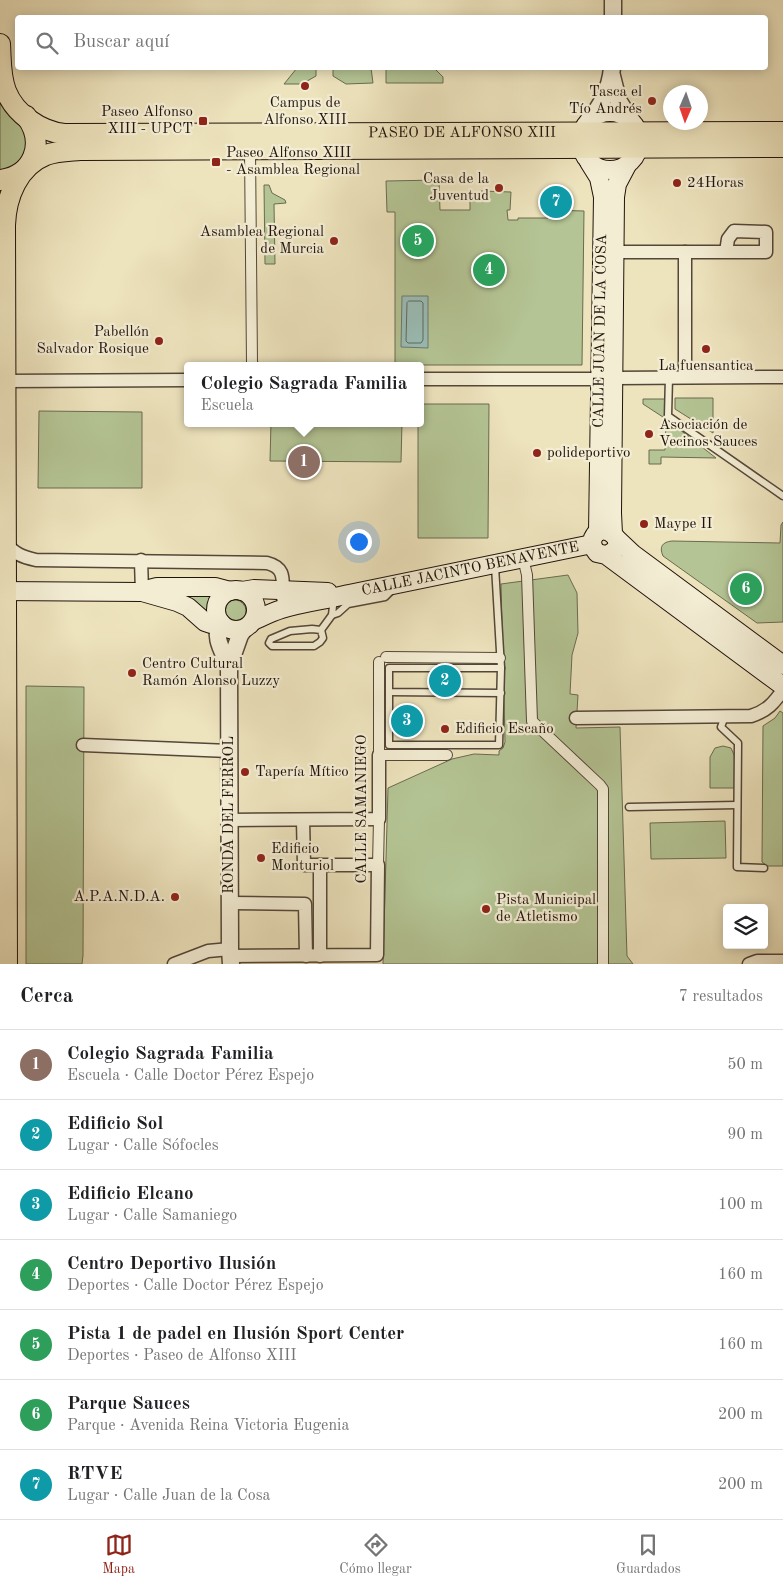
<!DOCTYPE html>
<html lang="es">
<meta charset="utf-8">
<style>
body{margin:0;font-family:"Old Standard TT",serif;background:#f6f6f6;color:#202124}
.controls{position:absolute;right:15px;bottom:15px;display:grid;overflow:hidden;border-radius:5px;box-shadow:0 2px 12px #0003}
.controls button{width:45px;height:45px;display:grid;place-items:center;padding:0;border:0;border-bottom:1px solid #e0e0e0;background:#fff;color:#202124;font:25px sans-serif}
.compass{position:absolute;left:663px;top:85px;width:45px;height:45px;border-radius:50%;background:#fff;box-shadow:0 2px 12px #0003;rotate:182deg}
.you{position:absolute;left:358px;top:541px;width:18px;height:18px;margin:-12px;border:4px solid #fff;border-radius:50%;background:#1a73e8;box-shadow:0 0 0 8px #1a73e833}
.badge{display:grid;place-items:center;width:32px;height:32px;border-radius:50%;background:#8f2418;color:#fff;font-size:16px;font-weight:700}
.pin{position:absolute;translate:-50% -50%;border:2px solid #fff;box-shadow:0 1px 5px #0006}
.popup{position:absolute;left:184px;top:362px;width:240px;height:65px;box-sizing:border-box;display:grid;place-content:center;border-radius:5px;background:#fff;filter:drop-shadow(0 1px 4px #0005);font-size:16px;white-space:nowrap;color:#757577}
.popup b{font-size:19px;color:#202124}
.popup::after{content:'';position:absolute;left:50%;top:100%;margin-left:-10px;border:10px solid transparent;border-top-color:#fff}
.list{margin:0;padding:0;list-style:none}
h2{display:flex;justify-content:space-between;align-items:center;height:65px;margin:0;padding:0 20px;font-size:21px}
h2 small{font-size:16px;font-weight:400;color:#757577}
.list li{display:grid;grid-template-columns:32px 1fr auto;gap:15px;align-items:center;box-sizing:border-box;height:70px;padding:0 20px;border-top:1px solid #e0e0e0}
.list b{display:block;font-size:19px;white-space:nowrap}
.list p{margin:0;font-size:16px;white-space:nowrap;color:#757577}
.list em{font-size:16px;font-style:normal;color:#757577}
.icon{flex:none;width:28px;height:28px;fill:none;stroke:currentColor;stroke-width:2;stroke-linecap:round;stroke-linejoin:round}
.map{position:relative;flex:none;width:783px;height:964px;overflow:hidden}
.search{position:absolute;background:#fff;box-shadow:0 2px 12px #0003;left:15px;right:15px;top:15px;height:55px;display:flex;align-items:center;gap:12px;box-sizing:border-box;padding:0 18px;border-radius:5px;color:#757577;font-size:19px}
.sheet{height:555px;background:#fff}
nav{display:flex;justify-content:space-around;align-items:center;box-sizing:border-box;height:70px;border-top:1px solid #e0e0e0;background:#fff;font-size:14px;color:#757577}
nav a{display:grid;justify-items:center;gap:2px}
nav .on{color:#8f2418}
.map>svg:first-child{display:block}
.green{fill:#b4c494;stroke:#6a6b50}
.water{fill:#9abdb6;stroke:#6a7972}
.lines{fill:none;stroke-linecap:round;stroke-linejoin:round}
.shore{stroke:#5e6860;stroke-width:1}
.service-casing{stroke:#544638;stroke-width:9}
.pedestrian-casing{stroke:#544638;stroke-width:12}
.minor-casing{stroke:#544638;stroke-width:15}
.tertiary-casing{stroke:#544638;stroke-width:19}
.secondary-casing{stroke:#21120b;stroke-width:20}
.primary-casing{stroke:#21120b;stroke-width:22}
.service{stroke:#f3edd4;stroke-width:6}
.pedestrian{stroke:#f3edd4;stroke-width:10}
.minor{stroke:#f3edd4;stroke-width:12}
.tertiary{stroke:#f3edd4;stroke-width:16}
.secondary{stroke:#f3edd4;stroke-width:18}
.primary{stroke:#ede3bd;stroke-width:20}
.poi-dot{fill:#8f2418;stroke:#f3edd4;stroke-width:2}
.labels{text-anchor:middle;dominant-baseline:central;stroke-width:4.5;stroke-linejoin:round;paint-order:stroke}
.poi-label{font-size:15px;fill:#21120b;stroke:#f3edd4;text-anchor:start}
.street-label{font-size:15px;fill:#21120b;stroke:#f3edd4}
</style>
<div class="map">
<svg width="783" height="964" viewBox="0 0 783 964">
<rect width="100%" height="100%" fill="#ede3bd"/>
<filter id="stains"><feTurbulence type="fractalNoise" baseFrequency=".004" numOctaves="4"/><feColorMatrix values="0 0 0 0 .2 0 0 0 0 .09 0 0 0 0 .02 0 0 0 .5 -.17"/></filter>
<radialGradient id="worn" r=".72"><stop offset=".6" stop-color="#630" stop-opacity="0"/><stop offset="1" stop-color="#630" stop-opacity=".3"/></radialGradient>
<g class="green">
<polygon points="297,68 316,68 316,76 302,84 284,84"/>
<polygon points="333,68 371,68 373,83 346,84 333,76"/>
<polygon points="388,68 434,68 443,77 443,83 386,83 386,69"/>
<polygon points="0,104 6,105 36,146 0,180"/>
<polygon points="439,180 440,210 470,210 470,200 481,200 481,191 511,192 510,210 507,210 508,220 518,220 518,218 548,218 548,210 584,211 582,365 395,365 395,212 387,212 386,181"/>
<polygon points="264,185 269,185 272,193 285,200 286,203 274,204 275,264 265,264"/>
<polygon points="675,398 713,398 713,433 675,409"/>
<polygon points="643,399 666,399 666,419 716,458 661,457 661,464 649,464 649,450 665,450 666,419 643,404"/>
<polygon points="420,404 489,404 488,538 418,538 418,423 420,423"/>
<polygon points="39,411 142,412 142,488 38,488"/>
<polygon points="271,423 402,423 401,462 270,461"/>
<path d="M783,522V622L757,623L663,556C659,547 662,542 672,541L780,543L781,525Z"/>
<polygon points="568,575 577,593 578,633 572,655 570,694 578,695 576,728 620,727 627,956 633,964 383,964 388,788 452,759 474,754 499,755 499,751 503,748 505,742 501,584"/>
<polygon points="173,595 214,595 213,621"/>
<circle cx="235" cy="611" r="11"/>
<polygon points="26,686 84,687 83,955 82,964 26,964"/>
<polygon points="780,711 783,713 783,866 767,866 762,862 763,726 775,718"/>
<polygon points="723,746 731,748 735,757 735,788 710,788 710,757 715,748"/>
<polygon points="725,821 726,858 651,859 650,823"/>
</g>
<polygon class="water" points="402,296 428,296 428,348 401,347"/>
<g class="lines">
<polygon class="shore" points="409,301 421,301 423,303 423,340 421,343 408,343 406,341 407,303"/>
<g class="service-casing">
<g id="service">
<polyline points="669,377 668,416 783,496"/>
<polyline points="332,615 338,613 348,604 385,597 393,589"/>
<polygon points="312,629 321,630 323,638 320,642 314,646 272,646 269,643 271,639 290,631"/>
<polyline points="321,630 332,615 333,606 329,601"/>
<polyline points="389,692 389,745 499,745 501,668 495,566"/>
<polyline points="501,693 389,692 389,668 501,668"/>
<polyline points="725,716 721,727 738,743 737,867 764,868"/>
<polyline points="629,807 737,805"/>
</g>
</g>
<g class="pedestrian-casing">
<g id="pedestrian">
<polyline points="250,150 252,363 254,366"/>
<polyline points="523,558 527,575 532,721 600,785 603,789 603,964"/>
<polyline points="386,657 500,658"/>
<polyline points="379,662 379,755 447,755"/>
<polyline points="378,865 379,819"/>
</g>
</g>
<g class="minor-casing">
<g id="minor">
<polyline points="615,252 766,252 766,232 734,231 728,239 726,252"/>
<polyline points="685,377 685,252"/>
<polyline points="614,378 783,377"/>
<polyline points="420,379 600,379"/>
<polyline points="6,381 188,380"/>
<path d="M6,543C14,554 23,557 36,560L267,563C287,568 282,581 283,598"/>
<polyline points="141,560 142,592"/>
<path d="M576,718L751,716C767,711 774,703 783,690"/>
<polyline points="83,745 229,751"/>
<polyline points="229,820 379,819 379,755"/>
<polyline points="320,865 320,956"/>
<polyline points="229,903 305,904 306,956"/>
<polyline points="230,956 377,955 378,865 304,865 303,820"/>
<polyline points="174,964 208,951 230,949"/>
<polyline points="749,964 757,961 783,961"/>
</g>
</g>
<g class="tertiary-casing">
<g id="tertiary">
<polyline points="613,18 613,0"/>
<polyline points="612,76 618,100 632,122"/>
<path d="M588,121C602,106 610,88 612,68"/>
<path d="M221,623C212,637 224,653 229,666"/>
<polyline points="231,964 230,949 229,666 240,635 245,628"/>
</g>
</g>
<g class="secondary-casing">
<g id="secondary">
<circle cx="610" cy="141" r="29"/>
<polyline points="589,162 599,178 603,197 598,532"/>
<polyline points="613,534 612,513 615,197 617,184 627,165"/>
<polyline points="616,538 633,554 783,665"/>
<path d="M606,555C634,545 602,517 593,538C591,544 593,548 597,553L606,555L783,686"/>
<polyline points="149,589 157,587 215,587 230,591"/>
<circle cx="236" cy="610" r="20"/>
<polyline points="0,591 142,592 177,602 188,607 205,622 211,624 221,623"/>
<polyline points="242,591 254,589 328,592"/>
<path id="s1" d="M253,621C262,617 272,612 282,609C304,602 327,600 349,594L592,544"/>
</g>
</g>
<g class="primary-casing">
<g id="primary">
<path id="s2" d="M0,44C1,59 0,76 6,91C15,114 40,131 64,134L783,132"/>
<path d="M0,180C34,176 46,143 26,116"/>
<path d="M7,964L5,225C6,197 18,166 46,155C57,151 69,151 80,150L783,147"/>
</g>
</g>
<use href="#service" class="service"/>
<use href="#pedestrian" class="pedestrian"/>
<use href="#minor" class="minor"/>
<use href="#tertiary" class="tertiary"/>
<use href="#secondary" class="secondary"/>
<use href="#primary" class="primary"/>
</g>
<g class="poi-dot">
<circle cx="305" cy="86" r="5"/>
<circle cx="652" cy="101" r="5"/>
<rect x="198" y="116" width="10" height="10" rx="2.5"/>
<rect x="211" y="157" width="10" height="10" rx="2.5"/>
<circle cx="677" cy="183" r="5"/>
<circle cx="499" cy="188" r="5"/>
<circle cx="334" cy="241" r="5"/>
<circle cx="159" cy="341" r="5"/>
<circle cx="706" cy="349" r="5"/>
<circle cx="649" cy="434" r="5"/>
<circle cx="537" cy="453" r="5"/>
<circle cx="644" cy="524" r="5"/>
<circle cx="132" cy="673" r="5"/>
<circle cx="445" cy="729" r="5"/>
<circle cx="245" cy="772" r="5"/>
<circle cx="261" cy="858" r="5"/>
<circle cx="175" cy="897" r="5"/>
<circle cx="486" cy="909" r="5"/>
</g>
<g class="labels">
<g class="poi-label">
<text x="642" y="92" text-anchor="end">Tasca el<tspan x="642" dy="17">Tío Andrés</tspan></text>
<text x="305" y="103" text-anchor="middle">Campus de<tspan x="305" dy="17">Alfonso XIII</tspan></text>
<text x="193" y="112" text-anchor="end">Paseo Alfonso<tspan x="193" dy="17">XIII - UPCT</tspan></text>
<text x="226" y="153">Paseo Alfonso XIII<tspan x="226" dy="17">- Asamblea Regional</tspan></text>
<text x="489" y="179" text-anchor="end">Casa de la<tspan x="489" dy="17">Juventud</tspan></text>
<text x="687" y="183">24Horas</text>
<text x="324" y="232" text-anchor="end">Asamblea Regional<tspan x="324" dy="17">de Murcia</tspan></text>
<text x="149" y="332" text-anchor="end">Pabellón<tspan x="149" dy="17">Salvador Rosique</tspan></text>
<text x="706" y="366" text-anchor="middle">La fuensantica</text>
<text x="659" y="425">Asociación de<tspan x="659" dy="17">Vecinos Sauces</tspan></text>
<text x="547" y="453">polideportivo</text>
<text x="654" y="524">Maype II</text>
<text x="142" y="664">Centro Cultural<tspan x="142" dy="17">Ramón Alonso Luzzy</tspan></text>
<text x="455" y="729">Edificio Escaño</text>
<text x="255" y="772">Tapería Mítico</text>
<text x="271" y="849">Edificio<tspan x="271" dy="17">Monturiol</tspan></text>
<text x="165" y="897" text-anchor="end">A.P.A.N.D.A.</text>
<text x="496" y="900">Pista Municipal<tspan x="496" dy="17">de Atletismo</tspan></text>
</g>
<g class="street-label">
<text stroke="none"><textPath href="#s2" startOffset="521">PASEO DE ALFONSO XIII</textPath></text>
<text transform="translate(601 331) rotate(-89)">CALLE JUAN DE LA COSA</text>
<text stroke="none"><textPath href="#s1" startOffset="224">CALLE JACINTO BENAVENTE</textPath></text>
<text transform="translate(362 809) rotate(-90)">CALLE SAMANIEGO</text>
<text transform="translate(229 815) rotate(-90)">RONDA DEL FERROL</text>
</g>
</g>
<rect width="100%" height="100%" filter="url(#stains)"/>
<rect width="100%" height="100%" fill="url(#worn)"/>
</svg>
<div class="controls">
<button><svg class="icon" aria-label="layers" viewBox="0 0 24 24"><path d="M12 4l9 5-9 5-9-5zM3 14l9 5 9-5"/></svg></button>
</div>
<svg class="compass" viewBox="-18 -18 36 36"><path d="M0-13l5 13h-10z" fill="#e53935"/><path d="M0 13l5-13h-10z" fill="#757577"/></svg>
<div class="you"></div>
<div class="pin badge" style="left:304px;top:462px;background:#8d6e63">1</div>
<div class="popup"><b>Colegio Sagrada Familia</b>Escuela</div>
<div class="pin badge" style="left:445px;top:681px;background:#0f9aa8">2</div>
<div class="pin badge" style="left:407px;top:721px;background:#0f9aa8">3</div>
<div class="pin badge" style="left:489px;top:270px;background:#2e9e5b">4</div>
<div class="pin badge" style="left:418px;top:241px;background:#2e9e5b">5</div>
<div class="pin badge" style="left:746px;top:589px;background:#2e9e5b">6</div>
<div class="pin badge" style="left:556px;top:202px;background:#0f9aa8">7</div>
<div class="search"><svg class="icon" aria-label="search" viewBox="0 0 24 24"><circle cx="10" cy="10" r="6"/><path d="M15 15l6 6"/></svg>Buscar aquí</div>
</div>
<section class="sheet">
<h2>Cerca<small>7 resultados</small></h2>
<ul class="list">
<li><span class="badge" style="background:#8d6e63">1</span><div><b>Colegio Sagrada Familia</b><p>Escuela · Calle Doctor Pérez Espejo</p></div><em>50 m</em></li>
<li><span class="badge" style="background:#0f9aa8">2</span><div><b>Edificio Sol</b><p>Lugar · Calle Sófocles</p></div><em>90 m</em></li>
<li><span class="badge" style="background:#0f9aa8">3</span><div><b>Edificio Elcano</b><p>Lugar · Calle Samaniego</p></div><em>100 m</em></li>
<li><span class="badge" style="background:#2e9e5b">4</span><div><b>Centro Deportivo Ilusión</b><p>Deportes · Calle Doctor Pérez Espejo</p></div><em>160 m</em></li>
<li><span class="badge" style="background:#2e9e5b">5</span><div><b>Pista 1 de padel en Ilusión Sport Center</b><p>Deportes · Paseo de Alfonso XIII</p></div><em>160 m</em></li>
<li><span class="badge" style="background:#2e9e5b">6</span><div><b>Parque Sauces</b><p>Parque · Avenida Reina Victoria Eugenia</p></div><em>200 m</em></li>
<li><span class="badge" style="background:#0f9aa8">7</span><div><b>RTVE</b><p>Lugar · Calle Juan de la Cosa</p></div><em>200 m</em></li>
</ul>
</section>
<nav>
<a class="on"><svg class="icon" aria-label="map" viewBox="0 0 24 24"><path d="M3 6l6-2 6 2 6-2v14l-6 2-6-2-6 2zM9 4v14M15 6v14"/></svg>Mapa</a>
<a><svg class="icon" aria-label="directions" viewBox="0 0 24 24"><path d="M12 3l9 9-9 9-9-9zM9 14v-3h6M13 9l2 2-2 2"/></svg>Cómo llegar</a>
<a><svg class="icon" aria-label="saved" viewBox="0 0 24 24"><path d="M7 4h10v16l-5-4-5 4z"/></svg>Guardados</a>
</nav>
